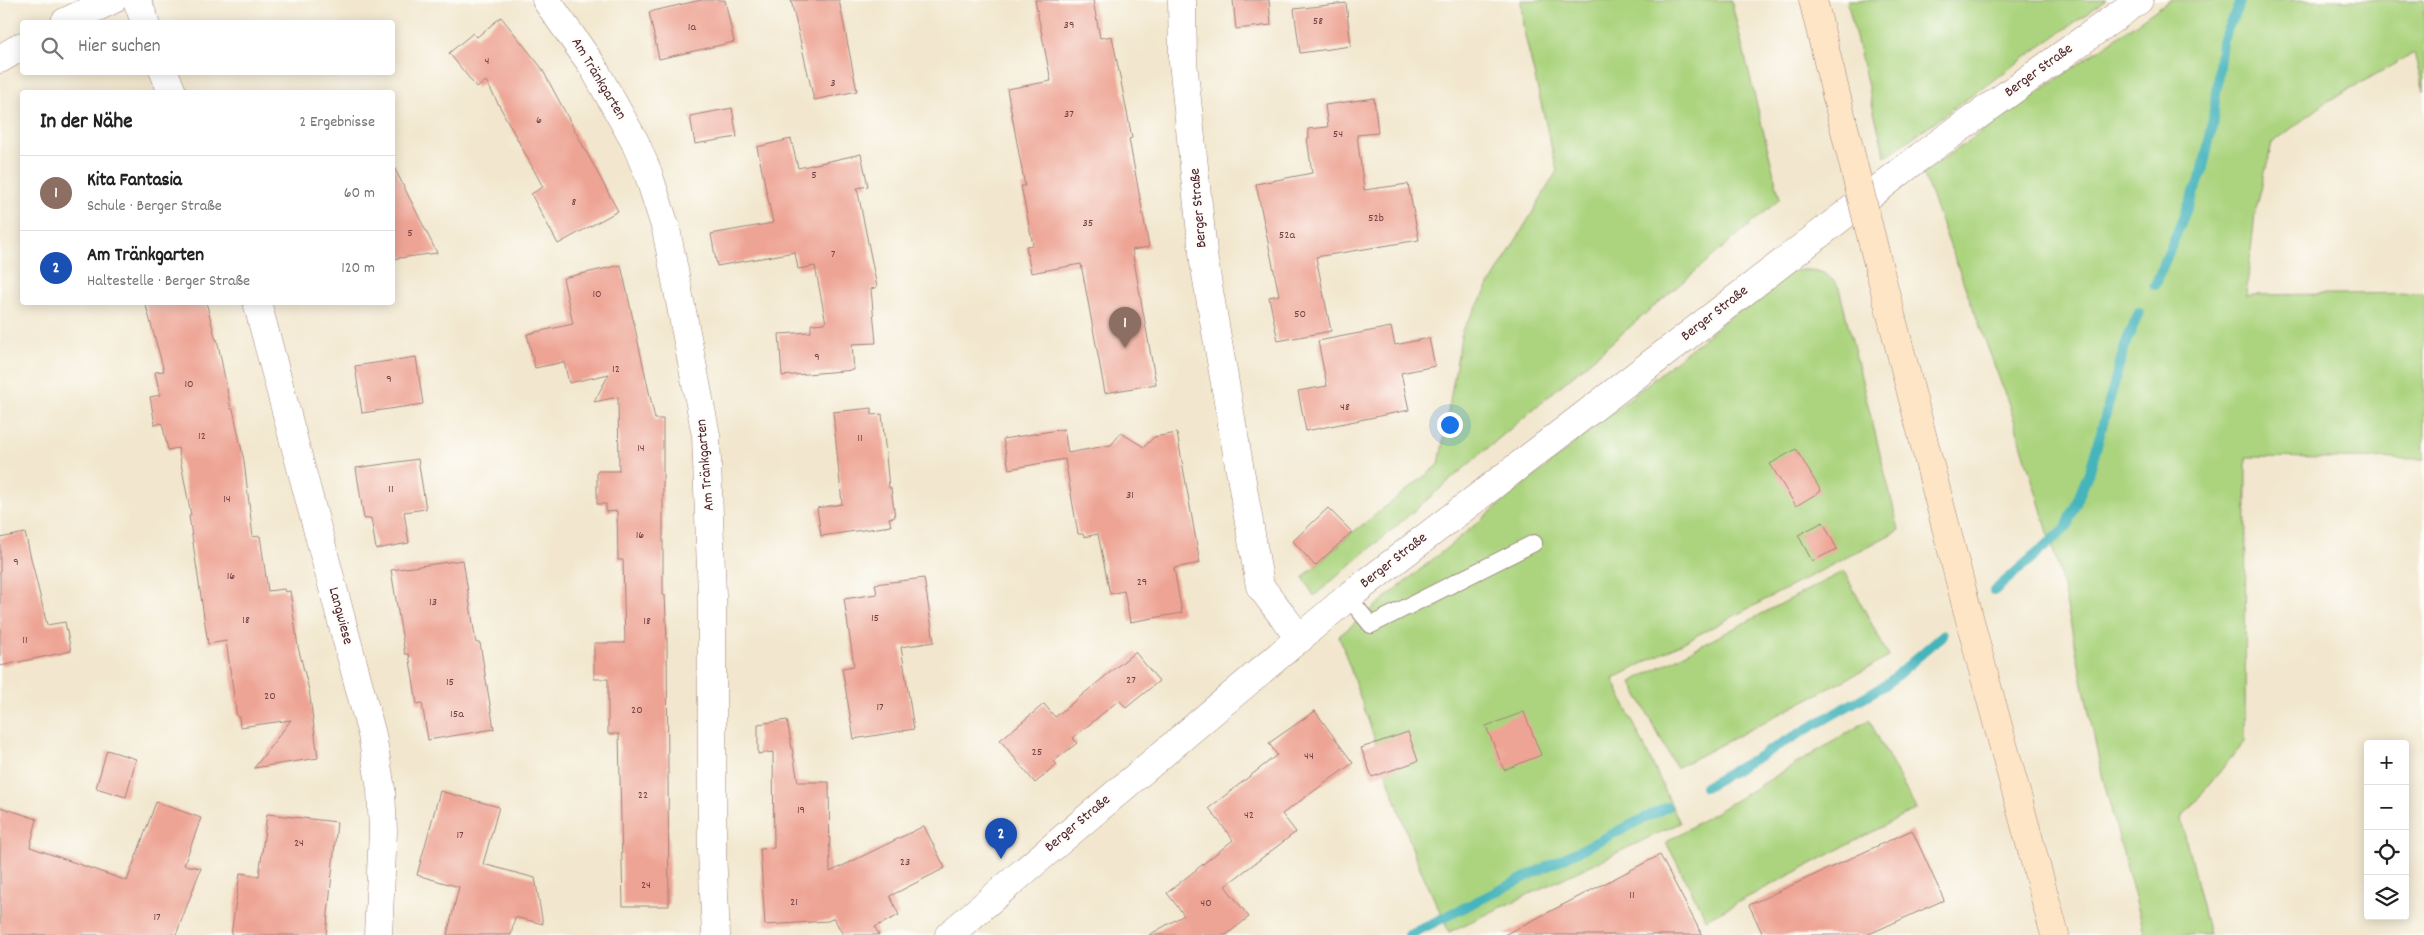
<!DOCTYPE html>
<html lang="de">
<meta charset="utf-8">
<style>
body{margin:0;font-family:Dekko,sans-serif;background:#f6f6f6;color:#222}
.controls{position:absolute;right:15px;bottom:15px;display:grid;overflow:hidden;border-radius:5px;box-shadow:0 2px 12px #0003}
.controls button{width:45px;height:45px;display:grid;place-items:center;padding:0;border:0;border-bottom:1px solid #e0e0e0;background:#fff;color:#222;font:25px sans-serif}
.you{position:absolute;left:1449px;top:424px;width:18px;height:18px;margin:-12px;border:4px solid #fff;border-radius:50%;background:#1a73e8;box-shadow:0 0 0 8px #1a73e833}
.badge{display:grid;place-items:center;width:32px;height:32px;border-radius:50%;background:#ea580c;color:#fff;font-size:16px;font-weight:700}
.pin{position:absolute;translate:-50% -41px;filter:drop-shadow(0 1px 2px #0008)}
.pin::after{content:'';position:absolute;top:26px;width:18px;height:15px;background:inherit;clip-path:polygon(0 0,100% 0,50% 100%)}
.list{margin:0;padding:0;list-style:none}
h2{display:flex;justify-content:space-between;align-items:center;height:65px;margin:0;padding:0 20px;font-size:21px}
h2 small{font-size:16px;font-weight:400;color:#767676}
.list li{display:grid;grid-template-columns:32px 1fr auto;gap:15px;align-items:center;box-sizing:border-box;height:75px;padding:0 20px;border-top:1px solid #e0e0e0}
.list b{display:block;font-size:19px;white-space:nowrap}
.list p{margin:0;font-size:16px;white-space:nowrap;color:#767676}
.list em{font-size:16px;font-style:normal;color:#767676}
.icon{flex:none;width:28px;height:28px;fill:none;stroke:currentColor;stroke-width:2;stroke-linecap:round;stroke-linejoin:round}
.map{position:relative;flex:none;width:2424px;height:935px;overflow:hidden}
.search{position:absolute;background:#fff;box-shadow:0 2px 12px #0003;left:20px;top:20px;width:375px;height:55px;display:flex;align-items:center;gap:12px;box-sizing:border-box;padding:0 18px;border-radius:5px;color:#767676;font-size:19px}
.panel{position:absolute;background:#fff;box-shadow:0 2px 12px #0003;left:20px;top:90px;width:375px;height:215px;border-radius:5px}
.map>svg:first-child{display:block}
.green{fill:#acd47f;stroke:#7b7a55}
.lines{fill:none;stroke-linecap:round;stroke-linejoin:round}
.stream{stroke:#44b4bb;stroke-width:10}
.building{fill:#eea494}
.lane-casing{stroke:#9e837c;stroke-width:18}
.street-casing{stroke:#9e837c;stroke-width:29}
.secondary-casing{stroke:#9e837c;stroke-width:29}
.lane{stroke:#fff;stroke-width:16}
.street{stroke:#fff;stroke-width:28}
.secondary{stroke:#fde5c5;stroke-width:28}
.secondary-bridge-casing{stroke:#9e837c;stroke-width:29;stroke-linecap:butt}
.secondary-bridge{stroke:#fde5c5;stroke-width:28}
.labels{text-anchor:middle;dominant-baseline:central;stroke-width:4;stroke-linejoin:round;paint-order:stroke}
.number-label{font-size:12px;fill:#734045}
.street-label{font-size:15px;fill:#4a1f2b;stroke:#fdfcf7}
</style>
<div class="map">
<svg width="2424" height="935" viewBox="0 0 2424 935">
<rect width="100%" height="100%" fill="#fdfcf7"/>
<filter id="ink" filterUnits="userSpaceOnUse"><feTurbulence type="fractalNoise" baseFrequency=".02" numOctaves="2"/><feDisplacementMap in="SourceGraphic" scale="10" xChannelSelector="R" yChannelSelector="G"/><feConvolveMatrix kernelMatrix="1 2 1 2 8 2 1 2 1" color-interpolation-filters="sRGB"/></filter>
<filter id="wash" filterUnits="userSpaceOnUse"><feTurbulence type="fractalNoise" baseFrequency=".0096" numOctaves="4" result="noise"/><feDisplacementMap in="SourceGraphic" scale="20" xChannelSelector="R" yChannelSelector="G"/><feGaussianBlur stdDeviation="1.12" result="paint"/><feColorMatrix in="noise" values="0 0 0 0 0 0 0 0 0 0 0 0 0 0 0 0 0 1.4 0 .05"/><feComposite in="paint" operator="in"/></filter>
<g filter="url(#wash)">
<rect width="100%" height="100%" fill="#f2e7ce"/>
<g class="green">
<polygon points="1521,0 1731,0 1780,199 1314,596 1303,577 1352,533 1439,465 1462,331 1557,171 1523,27"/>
<polygon points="1847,0 2106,0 1885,157"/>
<polygon points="2170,0 2424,0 2424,91 2414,53 2328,101 2272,143 2255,214 2246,295 2424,293 2424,459 2246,457 2245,741 2181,819 2209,935 2145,935 2102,775 2059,569 2012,413 1923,173"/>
<path d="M1795,270C1818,270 1825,269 1839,288L1899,530L1613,679L1680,823L1449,932L1416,859L1339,636L1777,278Z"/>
<polygon points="1844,571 1889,657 1676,768 1631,682"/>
<polygon points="1869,720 1916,809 1706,919 1666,842"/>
</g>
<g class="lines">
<g class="stream">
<polyline points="2155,285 2202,173 2212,127 2222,41 2241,0"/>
<polyline points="1994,591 2066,528 2091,467 2125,345 2139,312"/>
<polyline points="1705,787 1887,684 1943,635"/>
<polyline points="1409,935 1667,807"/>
</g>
</g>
<g id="blocks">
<g class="building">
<polygon points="701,0 725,0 734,42 659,59 649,12"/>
<polygon points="791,0 839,0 857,91 814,100"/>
<polygon points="1035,0 1093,0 1100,38 1112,36 1132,138 1129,139 1149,247 1132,250 1156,384 1105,393 1081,264 1031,273 1026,246 1033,245 1021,186 1025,186 1007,89 1051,81"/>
<polygon points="1233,0 1269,0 1271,25 1236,29"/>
<polygon points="1346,3 1351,46 1300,53 1294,9"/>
<polygon points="501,17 541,67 618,211 558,244 531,194 543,187 486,81 477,88 449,53 473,33 477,37"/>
<polygon points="1374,98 1378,133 1357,135 1364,190 1408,184 1419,240 1316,257 1331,331 1278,341 1269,297 1279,295 1256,184 1312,173 1307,138 1309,138 1308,129 1328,127 1325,105"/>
<polygon points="732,108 737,137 695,144 690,116"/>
<polygon points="791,139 798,168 861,154 868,186 857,188 877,287 871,289 876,343 852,344 854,370 782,376 779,334 811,332 811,324 826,323 815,266 798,269 795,252 717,266 711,234 773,223 757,147"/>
<polygon points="392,163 437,253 392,259"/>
<polygon points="621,265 655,419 663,419 663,595 665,595 667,642 669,906 623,906 619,734 608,734 608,679 594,679 594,643 625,643 623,560 618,560 617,511 606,512 606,504 597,504 597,471 619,471 618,397 594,402 609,374 569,383 564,362 535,368 527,334 573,324 563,278"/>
<polygon points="145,302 206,302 216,340 217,339 231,409 233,409 244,461 253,537 260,536 268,591 284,589 285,592 290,591 298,647 309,690 318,758 254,768 291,720 240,727 239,716 237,717 226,641 208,644 189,516 191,515 178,448 168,450 162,423 155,425 150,397 160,395 155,372 164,371"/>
<polygon points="1391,327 1395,345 1429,338 1435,366 1401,373 1409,410 1306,431 1298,391 1327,386 1318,341"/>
<polygon points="416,357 423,404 362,413 355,366"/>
<polygon points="872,408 872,415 882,414 889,488 891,488 895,517 889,518 891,526 821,536 817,508 842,504 833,412"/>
<polygon points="1064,429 1068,453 1111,445 1121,433 1144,447 1154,437 1177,433 1200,563 1174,568 1182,613 1130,622 1124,591 1110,594 1098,534 1084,537 1083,534 1078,534 1065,459 1009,469 1003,439"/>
<polygon points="1796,449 1821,491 1796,506 1770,464"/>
<polygon points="418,459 426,509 404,512 409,543 376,549 371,518 364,519 356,468"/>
<polygon points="1328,508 1352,532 1315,566 1293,541"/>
<polygon points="1823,522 1837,549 1812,561 1798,535"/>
<polygon points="25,533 47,625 65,622 71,651 0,666 0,538"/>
<polygon points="463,560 476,643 480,643 494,729 428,740 422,703 417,704 409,654 405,654 391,570"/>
<polygon points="924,578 934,642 901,647 914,729 854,739 842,668 854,666 844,599 877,594 875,584"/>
<polygon points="1135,652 1159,681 1126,708 1119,700 1073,738 1077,743 1054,761 1057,765 1035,783 1000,740 1044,704 1055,717"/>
<polygon points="1315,711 1353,763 1282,814 1296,832 1225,886 1249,917 1226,935 1149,935 1184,915 1167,893 1233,840 1209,808 1277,755 1269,743"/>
<polygon points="1524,712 1541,755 1504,770 1486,726"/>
<polygon points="787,720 798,782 829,782 830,872 924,826 945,868 890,896 899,915 875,927 879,935 843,935 834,918 828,921 765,925 760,849 774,848 773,752 758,754 758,724"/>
<polygon points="1408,732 1418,761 1372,777 1361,748"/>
<polygon points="107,750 136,759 126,797 96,788"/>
<polygon points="440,791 499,807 483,864 535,878 543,924 515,917 511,935 447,935 459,887 417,875"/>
<polygon points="156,802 201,818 184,865 201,868 176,935 0,935 0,807 37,819 30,847 127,881"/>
<polygon points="267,814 337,822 326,935 231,935 240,873 259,876"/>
<polygon points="1912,830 1944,900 1867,935 1763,935 1749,905"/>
<polygon points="1660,855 1702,935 1504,935"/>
</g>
</g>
</g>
<g filter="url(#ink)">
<use href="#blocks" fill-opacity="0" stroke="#9e837c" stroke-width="1"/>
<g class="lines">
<g class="lane-casing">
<polyline id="lane" points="1348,597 1371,625 1534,543"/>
</g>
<g class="street-casing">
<g id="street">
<polyline points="137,0 145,22"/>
<polyline points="546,0 592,65 635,142 648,173 666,229 706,435 712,596 712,851 716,935"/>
<polyline points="1182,0 1183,62 1204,262 1260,586 1300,639"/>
<polyline points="65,22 112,0"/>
<polyline points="0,59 22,46"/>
<polyline points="164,72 172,92"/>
<polyline points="257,302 372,735 381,789 383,831 378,935"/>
<polyline points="949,935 1348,597 1921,156 2139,0"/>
</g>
</g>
<g class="secondary-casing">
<g id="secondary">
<polyline points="1813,0 1842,119"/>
<polyline points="1880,272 1983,671 2055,935"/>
</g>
</g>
<use href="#lane" class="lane"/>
<use href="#street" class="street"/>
<use href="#secondary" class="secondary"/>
<g class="secondary-bridge-casing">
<polyline id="secondary-bridge" points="1842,119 1880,272"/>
</g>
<use href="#secondary-bridge" class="secondary-bridge"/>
</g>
</g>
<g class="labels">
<g class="number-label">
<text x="1318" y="21">58</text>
<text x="1069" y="25">39</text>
<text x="692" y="27">1a</text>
<text x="487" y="61">4</text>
<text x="833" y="83">3</text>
<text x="1069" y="114">37</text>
<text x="539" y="120">6</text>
<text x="1338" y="134">54</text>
<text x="814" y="175">5</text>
<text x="574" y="202">8</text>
<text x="1376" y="218">52b</text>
<text x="1088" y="223">35</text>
<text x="410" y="233">5</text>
<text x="1287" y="235">52a</text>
<text x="833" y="254">7</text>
<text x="597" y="294">10</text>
<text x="1300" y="314">50</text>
<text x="817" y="357">9</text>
<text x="616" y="369">12</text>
<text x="389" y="379">9</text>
<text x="189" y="384">10</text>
<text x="1345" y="407">48</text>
<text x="202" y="436">12</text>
<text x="860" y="438">11</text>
<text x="641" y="448">14</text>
<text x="391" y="489">11</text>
<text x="1130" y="495">31</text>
<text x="227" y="499">14</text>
<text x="640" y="535">16</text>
<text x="16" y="562">9</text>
<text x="231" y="576">16</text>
<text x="1142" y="582">29</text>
<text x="433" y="602">13</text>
<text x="875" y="618">15</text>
<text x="246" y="620">18</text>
<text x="647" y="621">18</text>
<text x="25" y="640">11</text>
<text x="1131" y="680">27</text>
<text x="450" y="682">15</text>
<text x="270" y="696">20</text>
<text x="880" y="707">17</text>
<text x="637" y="710">20</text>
<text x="457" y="714">15a</text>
<text x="1037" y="752">25</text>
<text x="1309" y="756">44</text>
<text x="643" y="795">22</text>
<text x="801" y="810">19</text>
<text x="1249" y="815">42</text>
<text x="460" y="835">17</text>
<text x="299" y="843">24</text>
<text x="905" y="862">23</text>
<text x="646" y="885">24</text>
<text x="1632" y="895">11</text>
<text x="794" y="902">21</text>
<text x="1206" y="903">40</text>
<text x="157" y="917">17</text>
</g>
<g class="street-label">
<text transform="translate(2039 71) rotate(-36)">Berger Straße</text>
<text transform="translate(598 79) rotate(59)">Am Tränkgarten</text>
<text transform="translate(1199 208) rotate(-95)">Berger Straße</text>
<text transform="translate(1715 314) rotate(-38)">Berger Straße</text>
<text transform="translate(706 465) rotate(-95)">Am Tränkgarten</text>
<text transform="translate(1394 561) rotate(-38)">Berger Straße</text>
<text transform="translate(340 616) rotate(75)">Langwiese</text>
<text transform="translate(1078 824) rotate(-40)">Berger Straße</text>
</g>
</g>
</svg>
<div class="controls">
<button>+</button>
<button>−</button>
<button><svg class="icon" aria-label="locate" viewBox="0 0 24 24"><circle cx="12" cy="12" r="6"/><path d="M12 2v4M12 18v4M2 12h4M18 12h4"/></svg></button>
<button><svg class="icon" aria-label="layers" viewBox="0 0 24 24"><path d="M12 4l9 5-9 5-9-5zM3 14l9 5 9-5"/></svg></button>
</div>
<div class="you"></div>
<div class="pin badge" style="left:1125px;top:348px;background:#8d6e63">1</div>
<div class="pin badge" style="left:1001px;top:859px;background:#1a4fb4">2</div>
<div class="search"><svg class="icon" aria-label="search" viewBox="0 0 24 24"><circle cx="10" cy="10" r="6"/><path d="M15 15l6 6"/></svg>Hier suchen</div>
<section class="panel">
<h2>In der Nähe<small>2 Ergebnisse</small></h2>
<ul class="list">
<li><span class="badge" style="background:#8d6e63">1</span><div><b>Kita Fantasia</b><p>Schule · Berger Straße</p></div><em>60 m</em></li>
<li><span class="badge" style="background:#1a4fb4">2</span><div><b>Am Tränkgarten</b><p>Haltestelle · Berger Straße</p></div><em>120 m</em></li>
</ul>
</section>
</div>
